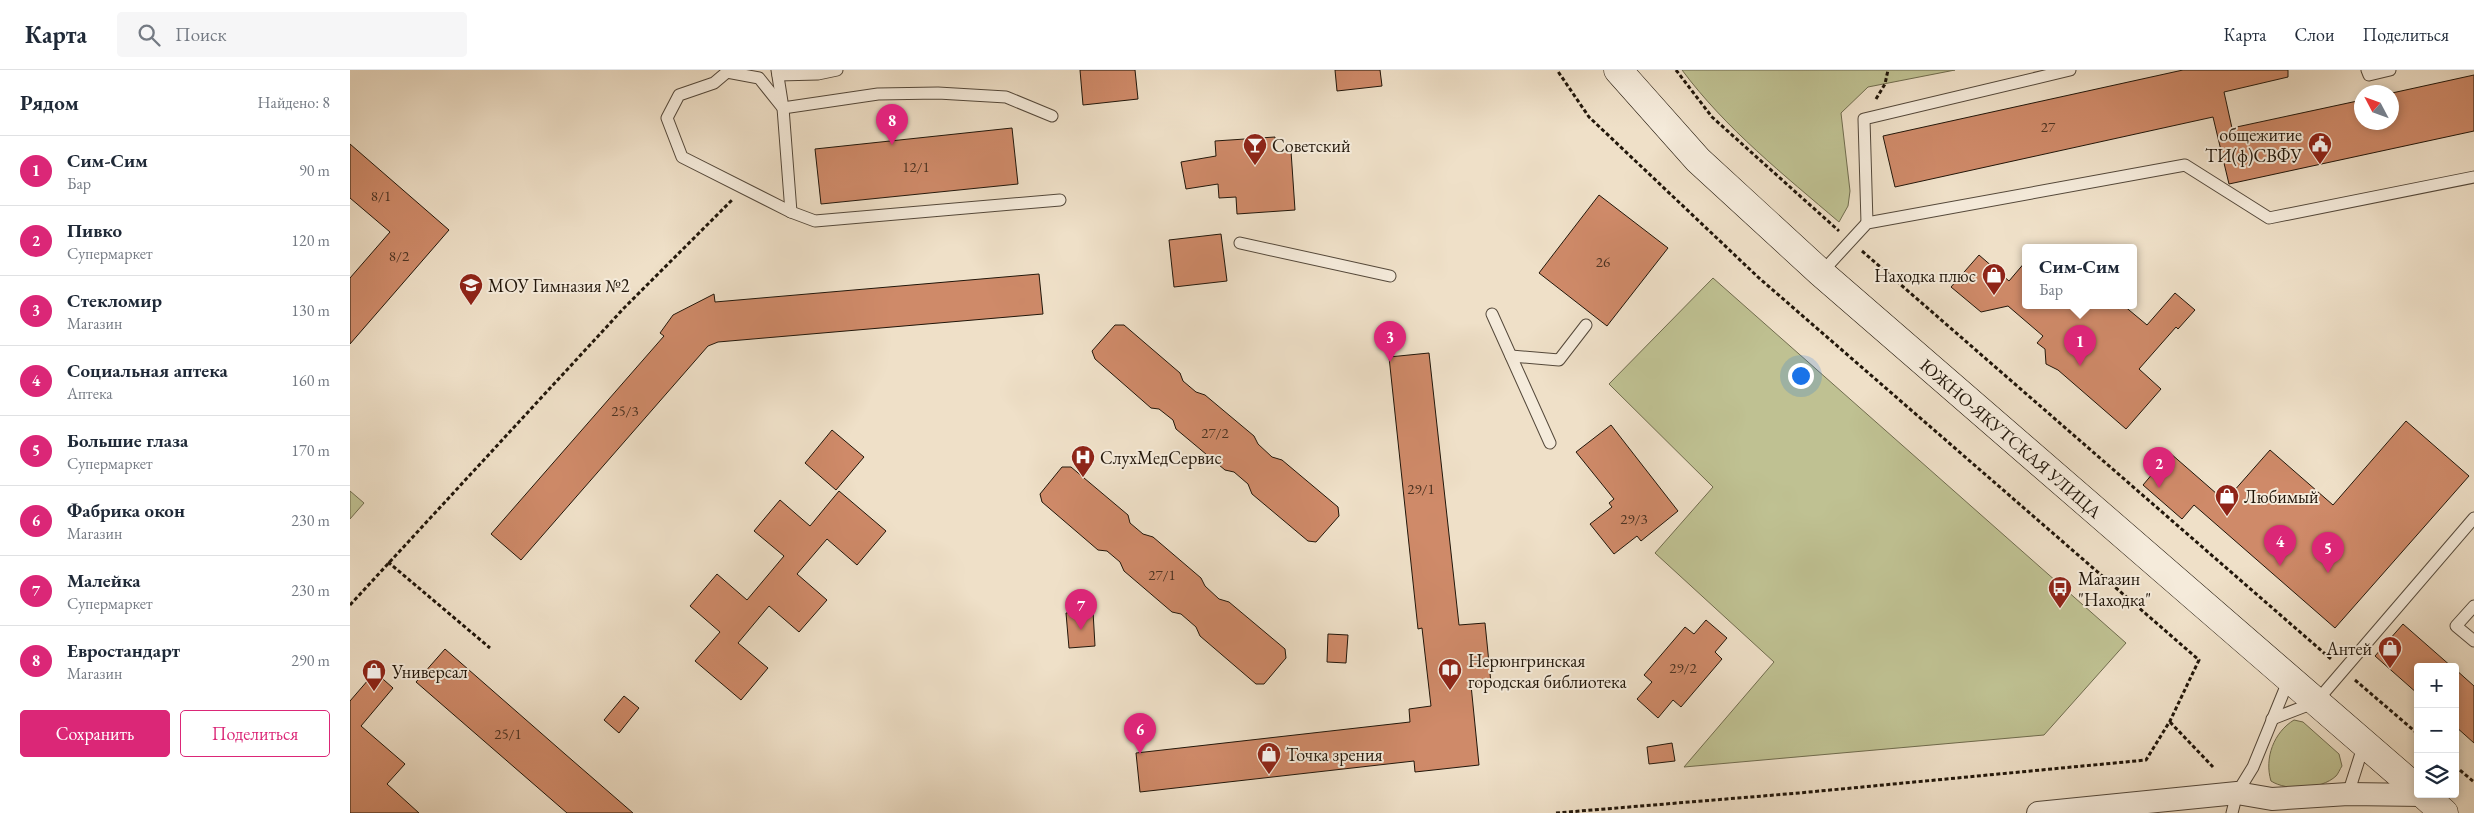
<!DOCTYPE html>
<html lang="ru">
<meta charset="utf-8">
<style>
body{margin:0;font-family:"EB Garamond",serif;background:#f6f6f7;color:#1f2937}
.controls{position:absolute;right:15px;bottom:15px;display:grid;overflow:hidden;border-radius:5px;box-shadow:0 2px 8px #0003}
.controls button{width:45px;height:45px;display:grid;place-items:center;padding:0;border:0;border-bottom:1px solid #e0e1e3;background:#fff;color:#1f2937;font:25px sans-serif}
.compass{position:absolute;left:2004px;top:15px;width:45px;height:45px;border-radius:50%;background:#fff;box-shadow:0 2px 8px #0003;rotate:311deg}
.you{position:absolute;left:1450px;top:305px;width:18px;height:18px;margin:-12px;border:4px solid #fff;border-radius:50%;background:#1a73e8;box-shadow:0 0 0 8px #1a73e833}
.badge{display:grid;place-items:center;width:32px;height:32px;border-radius:50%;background:#db2777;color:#fff;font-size:16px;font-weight:700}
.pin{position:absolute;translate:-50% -41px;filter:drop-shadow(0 1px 2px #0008)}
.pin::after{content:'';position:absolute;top:26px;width:18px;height:15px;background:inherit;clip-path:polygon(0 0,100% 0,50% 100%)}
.popup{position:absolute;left:1672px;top:174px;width:115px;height:65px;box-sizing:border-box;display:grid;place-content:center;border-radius:5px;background:#fff;filter:drop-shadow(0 1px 4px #0005);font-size:16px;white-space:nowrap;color:#747a83}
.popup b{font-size:19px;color:#1f2937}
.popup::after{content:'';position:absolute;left:50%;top:100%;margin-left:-10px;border:10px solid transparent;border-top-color:#fff}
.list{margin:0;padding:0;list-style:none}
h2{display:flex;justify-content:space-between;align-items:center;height:65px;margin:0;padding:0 20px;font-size:21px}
h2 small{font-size:16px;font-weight:400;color:#747a83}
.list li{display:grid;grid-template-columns:32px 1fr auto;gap:15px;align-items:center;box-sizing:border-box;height:70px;padding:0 20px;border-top:1px solid #e0e1e3}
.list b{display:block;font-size:19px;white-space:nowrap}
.list p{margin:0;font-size:16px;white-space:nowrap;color:#747a83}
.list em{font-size:16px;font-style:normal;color:#747a83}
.actions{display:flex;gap:10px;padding:15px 20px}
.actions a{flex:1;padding:11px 0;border:1px solid #db2777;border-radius:5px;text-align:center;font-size:18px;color:#db2777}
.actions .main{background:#db2777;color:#fff}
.icon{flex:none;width:28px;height:28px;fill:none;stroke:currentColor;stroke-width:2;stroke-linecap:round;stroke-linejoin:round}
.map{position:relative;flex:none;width:2124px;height:743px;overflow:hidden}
header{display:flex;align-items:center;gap:30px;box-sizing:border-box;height:70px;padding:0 25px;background:#fff;border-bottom:1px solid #e0e1e3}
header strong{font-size:24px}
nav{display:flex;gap:28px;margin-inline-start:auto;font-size:18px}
.search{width:350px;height:45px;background:#f6f6f7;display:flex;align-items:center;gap:12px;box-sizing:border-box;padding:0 18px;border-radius:5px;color:#747a83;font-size:19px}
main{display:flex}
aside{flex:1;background:#fff}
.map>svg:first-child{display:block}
.green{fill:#bfc192;stroke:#706c4e}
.building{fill:#cf8a69;stroke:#21160a}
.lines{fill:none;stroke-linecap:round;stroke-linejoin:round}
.lane-casing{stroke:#54483a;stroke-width:13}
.street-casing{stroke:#54483a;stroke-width:24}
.secondary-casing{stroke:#21160a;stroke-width:29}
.path{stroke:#21160a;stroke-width:3;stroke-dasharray:4 2.5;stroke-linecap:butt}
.lane{stroke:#f5ebdb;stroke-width:11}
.street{stroke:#f5ebdb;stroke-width:22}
.secondary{stroke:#f5ebdb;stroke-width:28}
.labels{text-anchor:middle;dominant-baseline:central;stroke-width:4;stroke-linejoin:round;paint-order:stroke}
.number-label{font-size:15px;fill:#4c3322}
.poi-label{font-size:18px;fill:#21160a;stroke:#f5ebdb;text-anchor:start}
.street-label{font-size:18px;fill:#21160a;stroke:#f5ebdb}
</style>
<header>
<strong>Карта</strong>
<div class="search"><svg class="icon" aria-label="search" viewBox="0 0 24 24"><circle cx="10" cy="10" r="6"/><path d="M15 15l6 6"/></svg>Поиск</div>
<nav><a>Карта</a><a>Слои</a><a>Поделиться</a></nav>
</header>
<main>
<aside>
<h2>Рядом<small>Найдено: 8</small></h2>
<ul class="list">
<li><span class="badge">1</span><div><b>Сим-Сим</b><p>Бар</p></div><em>90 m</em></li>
<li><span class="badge">2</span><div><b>Пивко</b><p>Супермаркет</p></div><em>120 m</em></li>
<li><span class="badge">3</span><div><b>Стекломир</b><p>Магазин</p></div><em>130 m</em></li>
<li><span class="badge">4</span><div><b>Социальная аптека</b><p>Аптека</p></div><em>160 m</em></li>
<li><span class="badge">5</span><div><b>Большие глаза</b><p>Супермаркет</p></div><em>170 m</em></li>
<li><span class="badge">6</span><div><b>Фабрика окон</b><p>Магазин</p></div><em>230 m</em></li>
<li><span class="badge">7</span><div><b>Малейка</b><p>Супермаркет</p></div><em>230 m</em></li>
<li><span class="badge">8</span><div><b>Евростандарт</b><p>Магазин</p></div><em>290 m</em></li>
</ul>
<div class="actions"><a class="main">Сохранить</a><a>Поделиться</a></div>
</aside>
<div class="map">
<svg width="2124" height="743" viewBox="0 0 2124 743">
<rect width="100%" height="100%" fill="#efe0c8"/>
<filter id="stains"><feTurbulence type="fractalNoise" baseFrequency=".004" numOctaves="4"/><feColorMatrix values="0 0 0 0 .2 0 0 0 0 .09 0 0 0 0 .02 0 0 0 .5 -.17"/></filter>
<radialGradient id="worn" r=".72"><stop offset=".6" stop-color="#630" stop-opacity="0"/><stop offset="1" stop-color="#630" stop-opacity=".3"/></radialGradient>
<g class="green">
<path d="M1332,0H1605L1518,17L1491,43L1500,121L1498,136L1489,152C1434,105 1376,59 1332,0Z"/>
<polygon points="1363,208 1776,573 1694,665 1334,697 1424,592 1305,483 1363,417 1259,314"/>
<polygon points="0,421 14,433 0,449"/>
<path d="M1944,650L1953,652L1989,684L1992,696C1990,699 1988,704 1986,706C1971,720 1936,721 1921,711C1914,688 1924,662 1944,650Z"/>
</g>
<g class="building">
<polygon points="730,0 785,0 788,29 733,35"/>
<polygon points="985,0 1030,0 1032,16 987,21"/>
<polygon points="1833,0 1938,0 1938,7 1874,22 1882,58 2012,30 2012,52 2042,52 2042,23 2124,5 2124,61 1879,114 1863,47 1545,117 1533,66"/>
<polygon points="662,58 668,114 471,134 465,79"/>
<polygon points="925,67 926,82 941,81 945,140 887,144 886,127 869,128 868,114 836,119 831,92 866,86 865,71"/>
<polygon points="0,74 99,160 0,274 0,208 40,162 0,128"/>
<polygon points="1249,125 1318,178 1257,256 1189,203"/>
<polygon points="871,164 877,211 824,217 819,170"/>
<polygon points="1629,185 1659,211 1676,191 1676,235 1773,235 1797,255 1825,223 1845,240 1828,259 1826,257 1789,299 1811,319 1776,359 1708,300 1696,294 1695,279 1687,273 1693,266 1658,236 1631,242 1601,217"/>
<polygon points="689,204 693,244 368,272 358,276 171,490 141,464 314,266 310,263 323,245 364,224 365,232"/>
<polygon points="765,255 774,255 830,303 833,311 846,322 855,325 904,366 908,374 922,387 932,390 988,437 989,446 966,472 958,471 902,424 898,414 884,402 875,400 826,359 823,350 809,339 801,338 745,289 742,281"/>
<polygon points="1079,283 1109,555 1135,553 1141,613 1121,615 1129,695 1065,702 1064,691 790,722 786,683 1060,652 1059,639 1081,636 1072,558 1068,559 1039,287"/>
<polygon points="2056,351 2119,406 1985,558 1844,435 1832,449 1793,415 1820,383 1875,431 1920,380 1983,435"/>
<polygon points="1261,355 1328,441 1291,471 1287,466 1264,484 1240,454 1262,437 1259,433 1264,429 1226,382"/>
<polygon points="482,360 514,387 486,420 455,393"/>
<polygon points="712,397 721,397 778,445 780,453 793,464 803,467 851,508 855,516 869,529 879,532 935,579 936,588 914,614 906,614 850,566 846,557 831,544 822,542 774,501 770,492 757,481 748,480 692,432 690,424"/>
<polygon points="489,421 536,461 507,495 477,469 447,504 477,530 449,562 419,536 388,573 418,598 391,630 345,591 370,562 340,536 367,504 397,530 434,486 404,461 430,430 460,456"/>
<polygon points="743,541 745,576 719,578 716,543"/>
<polygon points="1356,550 1377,568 1365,582 1372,589 1331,637 1323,630 1308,648 1287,629 1302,612 1294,605 1335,557 1344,564"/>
<polygon points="2053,554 2102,597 2068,597 2068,624 2025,586"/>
<polygon points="978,564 998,565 996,593 977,592"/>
<polygon points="95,579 215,684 283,743 217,743 66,612"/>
<polygon points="2105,599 2124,616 2124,673 2105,656"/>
<polygon points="25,602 43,618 11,656 55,694 37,714 69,743 0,743 0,631"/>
<polygon points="274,626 289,638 269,663 254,650"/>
<polygon points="1322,673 1325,691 1299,694 1297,677"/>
</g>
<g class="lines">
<g class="lane-casing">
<g id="lane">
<polyline points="427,0 433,38 441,142 465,151 710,130"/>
<polyline points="2017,0 2019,5 2040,0"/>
<polyline points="428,5 468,4 487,0"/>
<polyline points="441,142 332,87 317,48 329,25 364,13 377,2 409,8 433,38 528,24 588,23 656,27 702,46"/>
<polyline points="1517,153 1514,49 1720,0"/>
<polyline points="890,173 1040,206"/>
<polyline points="1471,203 1517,153 1835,95 1919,148 2124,107"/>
<polyline points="1142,244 1200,373"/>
<polyline points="1161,286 1209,290 1236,255"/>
<polyline points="2124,536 2106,556 2124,571"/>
<polyline points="1922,649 1966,632 2124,448"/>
<polyline points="1998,724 2014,674"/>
<polyline points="1882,743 1887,723 1903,697 1939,609"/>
</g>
</g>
<g class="street-casing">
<polyline id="street" points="1688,743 1887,723 1922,729 1998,724 2073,725"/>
</g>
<g class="secondary-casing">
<g id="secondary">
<path id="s1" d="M1268,0L1348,90L1471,203L2068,720"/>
<polyline points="2073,724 2094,743"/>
</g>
</g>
<g class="path">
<polyline points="1326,0 1362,47 1489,161"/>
<polyline points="1526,29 1535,14 1538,0"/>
<polyline points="1512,181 1981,589"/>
<polyline points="38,492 140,578"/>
<polyline points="0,535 274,238 382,130"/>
<polyline points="2005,610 2068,664"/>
<polyline points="1820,652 1863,697"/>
<polyline points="2105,696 2124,712"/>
<polyline points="1206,743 1449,723 1796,690 1820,651 1849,590 1409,208 1239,47 1207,0"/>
</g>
<use href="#lane" class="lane"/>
<use href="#street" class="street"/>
<use href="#secondary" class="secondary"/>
</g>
<defs>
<g id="civic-pin" transform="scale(1.25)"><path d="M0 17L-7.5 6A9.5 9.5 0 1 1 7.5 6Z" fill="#8f2418" stroke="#f5ebdb"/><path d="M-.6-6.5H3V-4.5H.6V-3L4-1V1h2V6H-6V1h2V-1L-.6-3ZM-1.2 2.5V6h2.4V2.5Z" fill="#fff"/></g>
<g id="bar-pin" transform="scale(1.25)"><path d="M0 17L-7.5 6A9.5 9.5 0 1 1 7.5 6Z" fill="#8f2418" stroke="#f5ebdb"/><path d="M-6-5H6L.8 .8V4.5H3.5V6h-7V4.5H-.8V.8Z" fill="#fff"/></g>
<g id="shop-pin" transform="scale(1.25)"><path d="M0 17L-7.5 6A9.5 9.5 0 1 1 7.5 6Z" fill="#8f2418" stroke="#f5ebdb"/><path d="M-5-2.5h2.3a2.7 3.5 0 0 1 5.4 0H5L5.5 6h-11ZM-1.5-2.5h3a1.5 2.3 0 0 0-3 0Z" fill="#fff"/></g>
<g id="school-pin" transform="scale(1.25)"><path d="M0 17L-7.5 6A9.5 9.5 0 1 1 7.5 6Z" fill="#8f2418" stroke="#f5ebdb"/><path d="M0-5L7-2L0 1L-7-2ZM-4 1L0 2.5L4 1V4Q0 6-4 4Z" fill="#fff"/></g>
<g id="hospital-pin" transform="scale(1.25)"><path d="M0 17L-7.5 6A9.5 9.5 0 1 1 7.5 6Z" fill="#8f2418" stroke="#f5ebdb"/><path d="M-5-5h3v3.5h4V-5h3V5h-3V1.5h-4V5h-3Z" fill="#fff"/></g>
<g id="bus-pin" transform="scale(1.25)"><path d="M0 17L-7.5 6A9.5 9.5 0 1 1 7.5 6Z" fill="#8f2418" stroke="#f5ebdb"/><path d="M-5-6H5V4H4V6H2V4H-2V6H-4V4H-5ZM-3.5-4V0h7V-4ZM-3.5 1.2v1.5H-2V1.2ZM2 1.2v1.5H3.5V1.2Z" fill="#fff"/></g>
<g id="library-pin" transform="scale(1.25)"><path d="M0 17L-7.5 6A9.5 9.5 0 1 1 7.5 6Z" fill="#8f2418" stroke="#f5ebdb"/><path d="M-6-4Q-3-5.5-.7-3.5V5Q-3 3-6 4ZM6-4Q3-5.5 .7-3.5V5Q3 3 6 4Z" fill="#fff"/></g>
</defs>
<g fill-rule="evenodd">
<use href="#civic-pin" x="1970" y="74"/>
<use href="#bar-pin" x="905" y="75"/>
<use href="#shop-pin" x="1644" y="205"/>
<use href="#school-pin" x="121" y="215"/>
<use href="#hospital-pin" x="733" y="387"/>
<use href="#shop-pin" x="1877" y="426"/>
<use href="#bus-pin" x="1710" y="518"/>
<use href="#shop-pin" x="2040" y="578"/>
<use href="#library-pin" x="1100" y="600"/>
<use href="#shop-pin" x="24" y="601"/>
<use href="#shop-pin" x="919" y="684"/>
</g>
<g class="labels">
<g class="number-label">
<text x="1698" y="56">27</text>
<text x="566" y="96">12/1</text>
<text x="31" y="125">8/1</text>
<text x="49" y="185">8/2</text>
<text x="1253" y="191">26</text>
<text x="275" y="340">25/3</text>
<text x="865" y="362">27/2</text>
<text x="1071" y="418">29/1</text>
<text x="1284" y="448">29/3</text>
<text x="812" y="504">27/1</text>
<text x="1333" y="597">29/2</text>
<text x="158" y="663">25/1</text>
</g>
<g class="poi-label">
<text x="1952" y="64" text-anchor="end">общежитие<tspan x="1952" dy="21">ТИ(ф)СВФУ</tspan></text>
<text x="922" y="75">Советский</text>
<text x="1626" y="205" text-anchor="end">Находка плюс</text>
<text x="138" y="215">МОУ Гимназия №2</text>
<text x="750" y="387">СлухМедСервис</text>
<text x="1894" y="426">Любимый</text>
<text x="1728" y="508">Магазин<tspan x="1728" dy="21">"Находка"</tspan></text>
<text x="2022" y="578" text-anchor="end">Антей</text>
<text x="1118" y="590">Нерюнгринская<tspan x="1118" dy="21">городская библиотека</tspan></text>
<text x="42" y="601">Универсал</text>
<text x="936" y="684">Точка зрения</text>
</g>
<g class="street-label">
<text stroke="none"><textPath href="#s1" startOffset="539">ЮЖНО-ЯКУТСКАЯ УЛИЦА</textPath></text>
</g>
</g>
<rect width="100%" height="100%" filter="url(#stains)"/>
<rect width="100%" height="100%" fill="url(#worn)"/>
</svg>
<div class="controls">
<button>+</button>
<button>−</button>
<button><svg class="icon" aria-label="layers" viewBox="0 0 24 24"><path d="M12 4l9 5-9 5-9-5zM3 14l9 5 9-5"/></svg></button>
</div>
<svg class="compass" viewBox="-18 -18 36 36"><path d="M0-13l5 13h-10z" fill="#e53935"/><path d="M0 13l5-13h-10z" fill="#747a83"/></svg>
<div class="you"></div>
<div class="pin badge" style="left:1730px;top:296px">1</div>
<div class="popup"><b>Сим-Сим</b>Бар</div>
<div class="pin badge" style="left:1809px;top:418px">2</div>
<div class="pin badge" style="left:1040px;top:292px">3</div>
<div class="pin badge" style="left:1930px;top:496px">4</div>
<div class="pin badge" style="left:1978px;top:503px">5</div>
<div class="pin badge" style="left:790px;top:684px">6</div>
<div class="pin badge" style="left:731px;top:560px">7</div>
<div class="pin badge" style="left:542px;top:75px">8</div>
</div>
</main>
